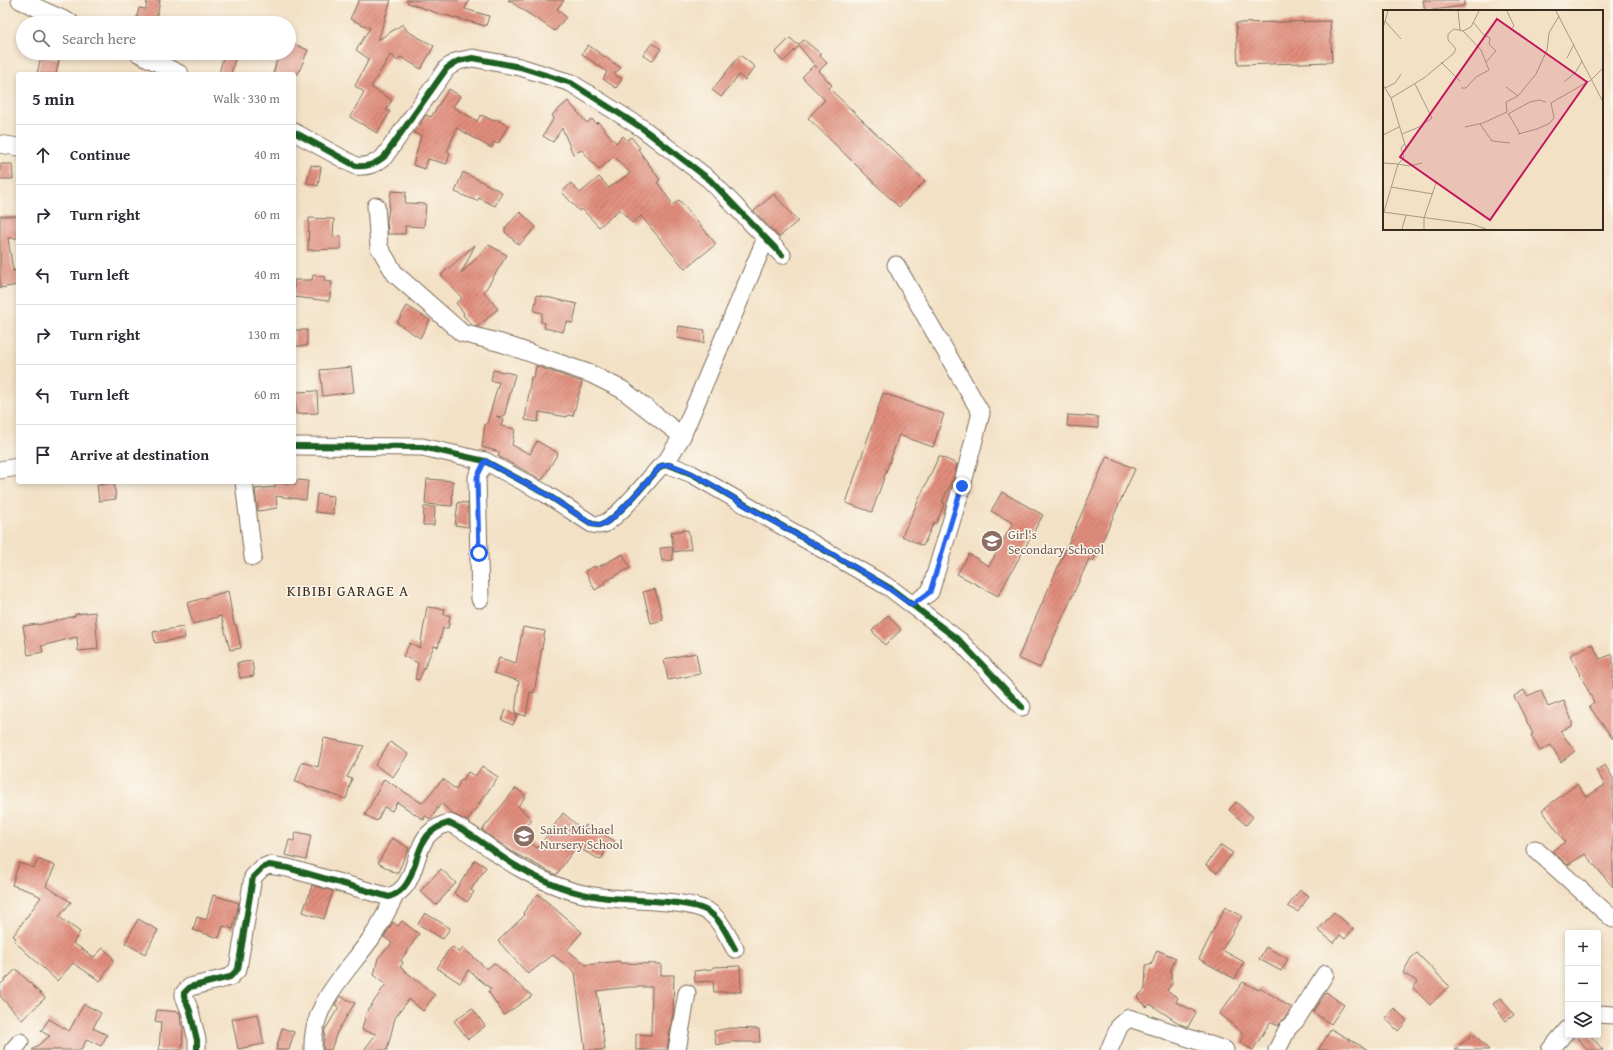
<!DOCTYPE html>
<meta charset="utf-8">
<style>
body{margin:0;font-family:"Gentium Book Plus",serif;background:#f7f7f7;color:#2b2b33}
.controls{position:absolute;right:12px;bottom:12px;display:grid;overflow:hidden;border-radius:4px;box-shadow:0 2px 6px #0003}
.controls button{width:36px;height:36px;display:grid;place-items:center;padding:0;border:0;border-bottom:1px solid #e1e1e2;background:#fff;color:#2b2b33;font:20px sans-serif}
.stop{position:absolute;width:12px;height:12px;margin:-9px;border:3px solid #2563eb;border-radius:50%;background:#fff}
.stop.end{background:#2563eb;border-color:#fff;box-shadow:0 1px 4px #0008}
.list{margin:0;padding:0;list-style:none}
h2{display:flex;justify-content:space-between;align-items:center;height:52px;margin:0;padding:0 16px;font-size:17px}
h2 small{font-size:13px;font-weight:400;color:#7c7c81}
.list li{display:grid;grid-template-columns:26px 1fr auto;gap:12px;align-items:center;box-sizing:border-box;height:60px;padding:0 16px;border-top:1px solid #e1e1e2}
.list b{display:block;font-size:15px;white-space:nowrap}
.list em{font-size:13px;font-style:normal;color:#7c7c81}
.icon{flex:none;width:22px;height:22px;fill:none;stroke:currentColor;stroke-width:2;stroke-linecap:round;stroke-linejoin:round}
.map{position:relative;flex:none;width:1613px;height:1050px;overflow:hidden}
.search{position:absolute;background:#fff;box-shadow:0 2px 6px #0003;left:16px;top:16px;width:280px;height:44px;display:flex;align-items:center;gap:10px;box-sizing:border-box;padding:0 14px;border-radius:22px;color:#7c7c81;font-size:15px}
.panel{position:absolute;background:#fff;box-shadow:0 2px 6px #0003;left:16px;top:72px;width:280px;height:412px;border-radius:4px}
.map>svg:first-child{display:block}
.building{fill:url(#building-hatch)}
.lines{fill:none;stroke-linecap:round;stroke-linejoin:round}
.minor-casing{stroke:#7b6a59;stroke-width:19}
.minor{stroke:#fff;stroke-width:17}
.cycleway-casing{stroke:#fbf7ec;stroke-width:8}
.cycleway{stroke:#1b5e20;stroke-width:6}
.route{stroke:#2563eb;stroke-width:5}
.labels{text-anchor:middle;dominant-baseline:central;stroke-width:3;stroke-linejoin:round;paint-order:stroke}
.education-label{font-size:13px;fill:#785e54;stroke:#fbf7ec;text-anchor:start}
.quarter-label{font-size:15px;letter-spacing:1px;fill:#3b2a1e;stroke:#fbf7ec}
.inset-road{fill:none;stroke:#a99883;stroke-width:1}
.view{fill:#c2185b;fill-opacity:0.15;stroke:#c2185b;stroke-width:2}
.inset-edge{fill:none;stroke:#3b2a1e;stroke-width:2}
</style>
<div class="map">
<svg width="1613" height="1050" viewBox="0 0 1613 1050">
<defs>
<pattern id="building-hatch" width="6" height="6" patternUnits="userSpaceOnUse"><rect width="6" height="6" fill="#e18d7d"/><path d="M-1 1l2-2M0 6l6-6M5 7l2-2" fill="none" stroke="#b87366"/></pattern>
</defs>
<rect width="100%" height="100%" fill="#fbf7ec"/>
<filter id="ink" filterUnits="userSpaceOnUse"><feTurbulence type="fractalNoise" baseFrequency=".025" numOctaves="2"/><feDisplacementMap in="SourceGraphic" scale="8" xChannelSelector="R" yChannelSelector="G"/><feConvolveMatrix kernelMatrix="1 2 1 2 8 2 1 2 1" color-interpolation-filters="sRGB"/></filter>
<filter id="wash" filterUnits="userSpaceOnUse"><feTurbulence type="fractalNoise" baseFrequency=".012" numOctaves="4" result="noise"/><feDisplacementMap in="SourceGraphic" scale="16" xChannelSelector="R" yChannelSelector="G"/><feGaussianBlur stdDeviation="0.9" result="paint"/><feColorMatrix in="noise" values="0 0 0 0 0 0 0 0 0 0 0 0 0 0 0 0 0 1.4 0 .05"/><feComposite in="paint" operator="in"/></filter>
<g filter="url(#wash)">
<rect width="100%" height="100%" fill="#f3e1c6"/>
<g id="blocks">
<g class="building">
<polygon points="147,0 160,0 156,23 136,21 139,8 146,9"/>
<polygon points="359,0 391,0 378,40 403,24 407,31 434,46 421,69 401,57 397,61 391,54 371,87 392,100 386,110 390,112 377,133 350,117 364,92 355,86 369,59 356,50 370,28 350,19"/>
<polygon points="406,0 469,0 465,9 489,16 486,26 437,13 408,3"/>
<polygon points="508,0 564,0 557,9 566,17 555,31"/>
<polygon points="1423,0 1464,0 1464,6 1425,11"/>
<polygon points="1330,21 1332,62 1238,65 1236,23"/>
<polygon points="790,38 798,45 804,40 821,54 820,56 827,63 819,71 832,85 829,88 925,181 899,207 808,118 825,100 802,77 814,65 817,68 799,46 783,62 775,53"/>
<polygon points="289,42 308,50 298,74 273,74 279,53 289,53"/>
<polygon points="652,43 661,49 652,61 643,55"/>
<polygon points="588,45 621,68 614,74 622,79 616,88 603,79 607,72 582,54"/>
<polygon points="224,53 236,55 231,74 219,74"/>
<polygon points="740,55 755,67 745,80 739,75 721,97 712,90"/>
<polygon points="41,56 59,60 56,74 37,74"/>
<polygon points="449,89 460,96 453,107 477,121 481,115 494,121 496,119 508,126 498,144 494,142 491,148 457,128 447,152 450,153 447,164 428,159 425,169 413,165 421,136 414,133 426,115 431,117"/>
<polygon points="568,101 587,123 592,119 596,124 598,122 616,143 623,136 627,140 631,137 640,148 638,149 660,180 657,182 673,205 679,200 716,244 685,269 641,216 632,223 620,209 599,227 582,209 579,211 562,192 571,183 580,193 599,177 609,188 630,173 614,156 599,170 582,150 573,154 562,128 553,142 543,136 554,118 552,115"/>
<polygon points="0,164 12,164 13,179 0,179"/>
<polygon points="311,165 321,167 318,186 307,183"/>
<polygon points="463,172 502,192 495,206 479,198 477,201 455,192"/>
<polygon points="391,191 406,192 405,203 426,204 424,227 405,226 405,234 388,234 387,221"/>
<polygon points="774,194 798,221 779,237 754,211"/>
<polygon points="520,212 536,227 519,245 505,232 505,228"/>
<polygon points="0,216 18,216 18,238 8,238 13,271 18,270 18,285 0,288"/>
<polygon points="309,218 334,219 333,237 341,236 341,249 308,250"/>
<polygon points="475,245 461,274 489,245 507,255 484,292 498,309 477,327 472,325 463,315 464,313 456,303 462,298 441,275"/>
<polygon points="313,275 325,277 324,281 332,282 329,301 294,297 294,280 312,280"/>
<polygon points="537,295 577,304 573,323 566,322 563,332 544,328 545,323 541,322 542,313 534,311"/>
<polygon points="407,306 430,320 420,338 397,323"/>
<polygon points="679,326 705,330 704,343 677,338"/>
<rect x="294" y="330" width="13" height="16"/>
<polygon points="536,366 582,382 573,416 568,415 567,417 539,412 538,422 525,420 531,377 534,377"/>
<polygon points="351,367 354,392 323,396 320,370"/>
<polygon points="493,370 515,374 504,417 496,416 503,420 501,426 515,429 512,445 530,454 537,441 558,453 542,480 498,456 500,452 482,447 485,424 487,424 499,382 491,381"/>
<polygon points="317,391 318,413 296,414 295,392"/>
<polygon points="883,393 944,414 933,447 899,435 872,512 846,503"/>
<polygon points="1068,415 1098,417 1098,428 1067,426"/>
<polygon points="939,456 957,464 954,477 942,502 945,503 936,523 934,522 923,546 902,536"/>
<polygon points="1107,456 1135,469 1093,561 1089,559 1040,668 1018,658"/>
<polygon points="427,479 453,481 452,506 425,504"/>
<polygon points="297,480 308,481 306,500 276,496 277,508 258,511 255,489 275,487 275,482 297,484"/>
<polygon points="114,483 116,499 99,501 97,485"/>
<polygon points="1002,492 1043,515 998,596 957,574 969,554 989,566 1013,523 991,511"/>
<polygon points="317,494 334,496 333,514 315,512"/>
<polygon points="458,502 468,503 468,527 455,525"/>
<polygon points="424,507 435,507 434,525 423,525"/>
<polygon points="688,530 691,549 674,552 671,532"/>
<polygon points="672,547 673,560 662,561 660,548"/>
<polygon points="623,554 630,568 604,582 605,584 595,590 585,571 595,566 596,568"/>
<polygon points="655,589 663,620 651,623 643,592"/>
<polygon points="228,591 234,625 236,625 241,648 230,650 221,616 193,624 187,603"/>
<polygon points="427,607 445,609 444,615 450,615 448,628 443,628 438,647 434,646 419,680 415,679 418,663 403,656 410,643 420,648"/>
<polygon points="95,612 98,649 78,651 77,637 41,646 43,652 28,655 23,626 38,624 38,625 75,616 75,614"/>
<polygon points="888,615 901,630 885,645 872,631"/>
<polygon points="183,627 185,638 155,643 153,632"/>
<polygon points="523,627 545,631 534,693 530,692 526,716 515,713 519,681 494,673 499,658 516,663"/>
<polygon points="1592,644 1600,659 1613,654 1613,739 1589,706 1594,702 1570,655"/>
<polygon points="696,653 700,674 668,680 664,659"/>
<polygon points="252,661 254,676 240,678 237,663"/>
<polygon points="1524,690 1527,696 1541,690 1548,707 1564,701 1572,721 1572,726 1560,731 1575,751 1561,762 1551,745 1540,751 1531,735 1533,734 1514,696"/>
<polygon points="506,710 517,715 513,725 502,720"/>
<polygon points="324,738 364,746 347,777 352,779 346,799 295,782 302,762 318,767"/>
<polygon points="390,742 408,754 393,777 375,765"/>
<polygon points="1605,765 1613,778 1613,887 1585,854 1568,865 1552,851 1565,842 1542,810 1577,784 1586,797 1605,785 1596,770"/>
<polygon points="482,766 498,777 467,821 453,814 441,803 431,819 425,816 424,820 397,802 392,811 384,807 377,821 365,815 384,779 422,803 443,779 456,790 461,779 463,780 468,772 473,775 476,775"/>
<polygon points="516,788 526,796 518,806 532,820 518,836 538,848 563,813 583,830 586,825 615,841 610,850 606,849 601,860 576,847 556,875 514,853 482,830"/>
<polygon points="1236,802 1253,817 1246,825 1229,810"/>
<polygon points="296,832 311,835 306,860 285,855 289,840 294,841"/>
<polygon points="392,838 409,848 397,874 378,863"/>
<polygon points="1221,845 1233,853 1217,873 1206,865"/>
<polygon points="38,859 55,866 46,886 71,902 59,917 80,932 73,943 94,957 103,948 113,958 113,962 100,981 73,963 57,981 14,941 16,938 13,936 41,897 35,894 35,893 12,885 19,863 34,868"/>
<polygon points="475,860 486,867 471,890 474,892 467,902 454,893"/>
<polygon points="441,869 456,883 436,905 420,891"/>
<polygon points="312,885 333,891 324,919 303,912"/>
<polygon points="1300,890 1309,896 1298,912 1288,906"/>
<polygon points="538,894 582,932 567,950 586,965 620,961 620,963 661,964 661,975 674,975 673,1012 667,1050 636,1050 636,1034 651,1035 652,987 629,987 597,991 605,1050 585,1050 575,972 553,955 528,974 498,941 525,915 523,913"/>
<polygon points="213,895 239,903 233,929 223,926 219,938 193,930 197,917 206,920"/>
<polygon points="1225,907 1242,916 1222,950 1244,962 1235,979 1199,959"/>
<polygon points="1334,912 1353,929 1345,939 1340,935 1334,943 1318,930"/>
<polygon points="425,913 450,928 443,939 418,924"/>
<polygon points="138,919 158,930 145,954 125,943"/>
<polygon points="402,921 419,934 401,960 403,963 400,967 435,995 423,1011 409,999 395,1018 387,1050 364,1050 376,1034 362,1030 366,1013 386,984 374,975 378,958 392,943 384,937 393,922 398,926"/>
<polygon points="453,947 459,953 463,948 487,969 494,963 532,996 504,1015 488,991 491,989 468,970 460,983 437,968 448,951"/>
<polygon points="1266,947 1288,959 1281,971 1259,959"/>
<polygon points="1157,950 1176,958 1171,969 1171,980 1173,982 1167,990 1178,998 1176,1002 1196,1012 1188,1027 1180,1024 1150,1004 1147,1007 1137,997 1145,989 1146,965 1151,965"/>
<polygon points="1417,953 1449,986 1430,1005 1413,988 1418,982 1403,973 1411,958"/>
<polygon points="740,966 741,992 714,992 713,981 695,982 694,971 713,969 713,967"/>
<polygon points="16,969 45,998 22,1020 0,996 0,985"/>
<polygon points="1243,982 1259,990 1261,988 1292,1008 1278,1026 1270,1022 1253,1050 1240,1043 1244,1034 1219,1014"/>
<polygon points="1326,992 1344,1005 1331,1024 1313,1012"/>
<polygon points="340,996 355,1003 337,1032 331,1050 323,1050 325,1030 339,1007 335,1005"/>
<polygon points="1501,998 1514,1015 1506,1021 1493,1004"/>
<polygon points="84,1004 101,1013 93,1028 107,1035 101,1046 87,1039 81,1050 32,1050 50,1036 41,1031 49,1019 69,1031"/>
<polygon points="472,1008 485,1026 468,1039 454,1021"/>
<polygon points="1394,1008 1407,1021 1398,1031 1385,1018"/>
<polygon points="157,1010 180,1012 181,1025 183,1026 182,1050 159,1050 161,1022 155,1021"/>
<polygon points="258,1014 264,1044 238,1049 232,1019"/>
<polygon points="282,1028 294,1032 289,1050 276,1050"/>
<polygon points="730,1028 759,1029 760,1042 731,1042 716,1045 714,1031"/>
<polygon points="1331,1029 1368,1050 1318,1050"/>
<polygon points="1473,1033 1489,1050 1455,1050"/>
<polygon points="1576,1035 1590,1035 1603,1050 1587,1050"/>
</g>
</g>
</g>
<g filter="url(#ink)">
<use href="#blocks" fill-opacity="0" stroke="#7b6a59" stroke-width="1"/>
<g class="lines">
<g class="minor-casing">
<g id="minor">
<polyline points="20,0 71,23"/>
<polyline points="138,53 180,74"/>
<path d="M294,132L356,166C368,167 375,164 384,157L447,68L458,61L473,58L520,67L571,83L642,128L710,180L782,255"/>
<polyline points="0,144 18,147"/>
<polyline points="376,206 379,247 395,274 462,333 501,343 591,374 623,390 682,436"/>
<polyline points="896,265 981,413 962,486 930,592 912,605"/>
<path d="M294,446L422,447L485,461L546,494L592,524C597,525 602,526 607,522C624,511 646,482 661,466L669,465L692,474L890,588L960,641L1022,707"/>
<polyline points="665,464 682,436 766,238"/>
<polyline points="0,470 18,467"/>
<polyline points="244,482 253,557"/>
<polyline points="480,599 477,477 485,461"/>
<polyline points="1535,849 1613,919"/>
<polyline points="1598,1014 1613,1015"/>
<polyline points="13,1050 20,1042"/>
<path d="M197,1050V1040L190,1011L184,996V993L190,987L230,977L238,969L253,877L262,868L269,865L288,868L389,897C417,888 412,855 427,836C433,829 441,825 449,823C474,833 494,854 518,867C542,881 573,894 601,897C627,901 689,899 709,912C721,920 728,937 735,949"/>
<path d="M313,1050C311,1003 347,973 372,937C381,924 388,909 396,894"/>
<polyline points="677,1050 687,993"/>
<polyline points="1109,1050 1120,1025 1129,1018 1225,1050"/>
<polyline points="1277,1050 1288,1028 1296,1020 1325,974"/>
<polyline points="1550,1050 1568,1029"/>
</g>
</g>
<use href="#minor" class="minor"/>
<g class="cycleway-casing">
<g id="cycleway">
<path d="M294,132L356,166C368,167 375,164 384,157L447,68L458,61L473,58L520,67L571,83L642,128L710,180L782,255"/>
<path d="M294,446L422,447L485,461L546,494L592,524C597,525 602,526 607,522C624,511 646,482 661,466L669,465L692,474L890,588L960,641L1022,707"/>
<path d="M197,1050V1040L190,1011L184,996V993L190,987L230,977L238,969L253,877L262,868L269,865L288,868L389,897C417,888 412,855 427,836C433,829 441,825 449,823C474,833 494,854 518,867C542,881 573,894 601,897C627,901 689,899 709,912C721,920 728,937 735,949"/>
</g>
</g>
<use href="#cycleway" class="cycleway"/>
</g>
</g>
<g class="lines" filter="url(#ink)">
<path class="route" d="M479,553L477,477L485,461L546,494L592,524C597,525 602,526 607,522C624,511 646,482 661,466C664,465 666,464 670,465C694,471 727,495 750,508C804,540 862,567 912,605L930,592L962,486"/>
</g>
<defs>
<g id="school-disc" transform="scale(1.15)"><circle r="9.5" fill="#8d6e63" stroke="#fbf7ec"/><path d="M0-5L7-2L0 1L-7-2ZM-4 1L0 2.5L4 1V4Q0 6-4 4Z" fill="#fff"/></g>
</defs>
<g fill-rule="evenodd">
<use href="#school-disc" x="992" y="541"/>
<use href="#school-disc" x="524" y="836"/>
</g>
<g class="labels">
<g class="education-label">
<text x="1008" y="534">Girl's<tspan x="1008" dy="15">Secondary School</tspan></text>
<text x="540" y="829">Saint Michael<tspan x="540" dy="15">Nursery School</tspan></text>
</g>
<g class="quarter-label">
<text x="348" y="590">KIBIBI GARAGE A</text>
</g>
</g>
<g transform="translate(1383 10)">
<rect width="220" height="220" fill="#f3e1c6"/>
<path class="inset-road" d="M75,1L77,20M124,1L131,16L128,19M173,1L220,92M2,11L18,29M90,12L101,25L107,28L106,34L113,41L103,52M0,18L5,1M0,36V58M184,48L191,34M58,52L77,71M181,72L192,63L199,51M0,75L8,88L23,138M123,77L135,86M2,78L12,73L18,64M78,78H83L93,67L106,60L98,40L80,21M8,88L41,68L70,44L73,39L65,30V24L71,19L80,21L88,17L96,1M125,103L137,124M125,104L147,92L156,90L163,92M97,114L109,131L127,133M82,117L100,113L124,102L123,92L135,86L153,64L164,40L166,23L176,6M19,124L36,117L49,108L32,74M135,124L154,119L167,113L171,108L168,93L208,70L220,58M0,125L16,117M22,133L18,138L21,148L15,154L26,156L39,153M0,153L15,154L1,202M8,177L50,184M0,202L89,214L103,219M19,219L23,205M41,219V208L53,173"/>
<path class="view" d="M114,9L204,72L107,210L17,147Z"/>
<rect width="220" height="220" class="inset-edge"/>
</g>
</svg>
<div class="controls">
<button>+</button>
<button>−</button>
<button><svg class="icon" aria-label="layers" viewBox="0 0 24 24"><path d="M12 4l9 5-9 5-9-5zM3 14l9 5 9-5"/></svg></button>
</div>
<div class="stop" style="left:479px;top:553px"></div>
<div class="stop end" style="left:962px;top:486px"></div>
<div class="search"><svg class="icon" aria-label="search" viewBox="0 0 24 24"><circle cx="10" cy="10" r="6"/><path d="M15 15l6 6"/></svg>Search here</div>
<section class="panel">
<h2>5 min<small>Walk · 330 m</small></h2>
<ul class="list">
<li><svg class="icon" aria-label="ahead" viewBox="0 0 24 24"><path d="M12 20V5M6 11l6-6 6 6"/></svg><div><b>Continue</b></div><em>40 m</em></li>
<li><svg class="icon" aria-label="right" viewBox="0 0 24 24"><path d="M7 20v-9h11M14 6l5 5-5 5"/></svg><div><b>Turn right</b></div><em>60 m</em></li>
<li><svg class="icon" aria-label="left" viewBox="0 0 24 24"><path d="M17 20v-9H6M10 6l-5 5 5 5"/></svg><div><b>Turn left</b></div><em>40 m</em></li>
<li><svg class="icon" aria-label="right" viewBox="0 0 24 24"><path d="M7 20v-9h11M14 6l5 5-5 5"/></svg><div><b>Turn right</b></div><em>130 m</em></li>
<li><svg class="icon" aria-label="left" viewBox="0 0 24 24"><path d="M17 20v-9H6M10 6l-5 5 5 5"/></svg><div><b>Turn left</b></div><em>60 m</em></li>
<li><svg class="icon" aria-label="arrive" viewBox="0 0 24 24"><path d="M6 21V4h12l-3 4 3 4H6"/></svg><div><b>Arrive at destination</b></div></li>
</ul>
</section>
</div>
